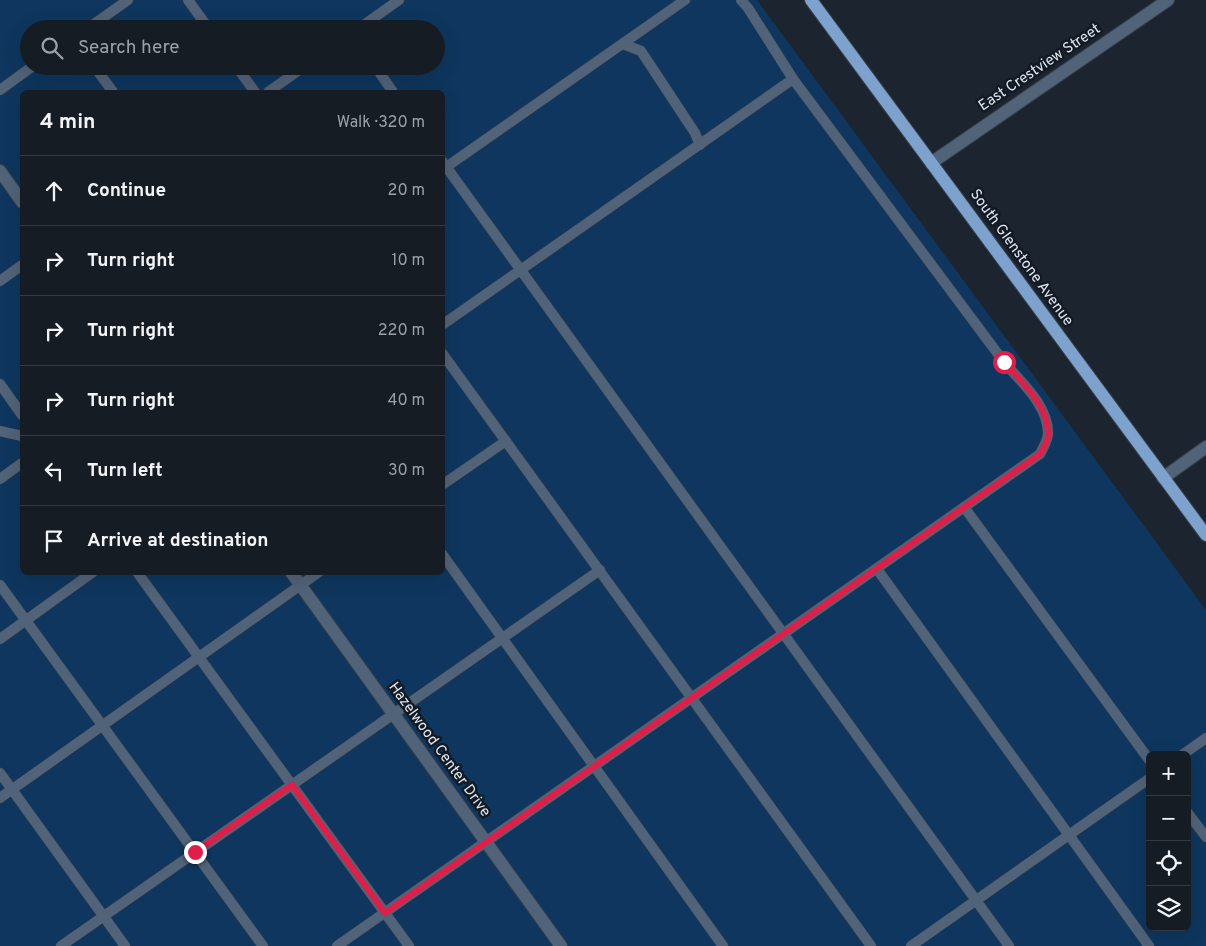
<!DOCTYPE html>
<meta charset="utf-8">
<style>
body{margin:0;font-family:Overpass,sans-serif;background:#1e252b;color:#f1f3f6}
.controls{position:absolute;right:15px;bottom:15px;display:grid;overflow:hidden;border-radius:8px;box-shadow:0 5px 20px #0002}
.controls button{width:45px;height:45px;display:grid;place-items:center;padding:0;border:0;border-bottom:1px solid #343a41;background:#151c23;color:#f1f3f6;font:25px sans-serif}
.stop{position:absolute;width:15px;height:15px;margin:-11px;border:4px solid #e11d48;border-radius:50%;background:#fff}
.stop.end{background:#e11d48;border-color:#fff;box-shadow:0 1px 5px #0008}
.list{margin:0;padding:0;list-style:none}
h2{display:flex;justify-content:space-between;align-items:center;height:65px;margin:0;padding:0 20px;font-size:21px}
h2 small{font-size:16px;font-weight:400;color:#9da1a6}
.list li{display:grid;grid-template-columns:32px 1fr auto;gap:15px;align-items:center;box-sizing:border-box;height:70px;padding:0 20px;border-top:1px solid #343a41}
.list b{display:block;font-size:19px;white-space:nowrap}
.list em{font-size:16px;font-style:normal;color:#9da1a6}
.icon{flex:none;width:28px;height:28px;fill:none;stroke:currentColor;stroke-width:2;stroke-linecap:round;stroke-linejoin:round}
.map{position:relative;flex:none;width:1206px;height:946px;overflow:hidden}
.search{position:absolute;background:#151c23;box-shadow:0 5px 20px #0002;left:20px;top:20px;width:425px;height:55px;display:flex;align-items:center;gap:12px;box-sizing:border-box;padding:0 18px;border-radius:28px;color:#9da1a6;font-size:19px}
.panel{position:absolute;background:#151c23;box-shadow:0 5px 20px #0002;left:20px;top:90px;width:425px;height:485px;border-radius:8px}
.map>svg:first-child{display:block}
.green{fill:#0e365e;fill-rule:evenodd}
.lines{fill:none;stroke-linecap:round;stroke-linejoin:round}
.service-casing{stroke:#38404a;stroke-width:11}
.minor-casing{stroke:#38404a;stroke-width:14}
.primary-casing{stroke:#38404a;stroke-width:14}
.service{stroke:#516378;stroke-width:10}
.minor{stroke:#516378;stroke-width:12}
.primary{stroke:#7ca2cd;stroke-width:12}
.route{stroke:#e11d48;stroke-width:6}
.labels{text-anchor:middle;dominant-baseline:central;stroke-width:5;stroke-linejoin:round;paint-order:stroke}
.street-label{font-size:15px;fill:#e1e7ee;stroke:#121b25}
</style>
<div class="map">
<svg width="1206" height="946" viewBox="0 0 1206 946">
<rect width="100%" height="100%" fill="#1c252f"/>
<path class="green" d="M0,0H757L1206,610V946H0ZM29,29H436V66H29ZM22,92H442V572H22ZM1150,755H1187V927H1150Z"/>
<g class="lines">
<g class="service-casing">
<g id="service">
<polyline points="188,0 209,29"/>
<polyline points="87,29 128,0"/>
<polyline points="358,29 399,0"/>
<polyline points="623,44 641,51 695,133 700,145"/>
<polyline points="94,66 113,92"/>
<polyline points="236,66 255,92"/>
<polyline points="375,66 393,92"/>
<polyline points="0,90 33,66"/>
<polyline points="268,92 305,66"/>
<polyline points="442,161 1009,946"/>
<polyline points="442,170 685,0"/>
<polyline points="0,281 22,265"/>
<polyline points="442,325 793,79"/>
<polyline points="442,353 871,946"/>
<polyline points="0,384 22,415"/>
<polyline points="0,431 22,436"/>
<polyline points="0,479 22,463"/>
<polyline points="442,485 506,441"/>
<polyline points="964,507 1150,761"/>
<polyline points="442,554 723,946"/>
<polyline points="877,569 1149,946"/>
<polyline points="137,572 409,946"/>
<polyline points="0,585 263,946"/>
<polyline points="0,639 93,572"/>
<polyline points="1182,755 1206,738"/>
<polyline points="0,773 125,946"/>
<polyline points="0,798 319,572"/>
<polyline points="1187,812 1206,837"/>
<polyline points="61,946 600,570"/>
<path d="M337,946L1040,454C1043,448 1048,440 1048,433C1048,405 1021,382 1004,362L793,79L748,8L741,0"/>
<polyline points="911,946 1150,778"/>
</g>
</g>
<g class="minor-casing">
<g id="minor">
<polyline points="931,163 1168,0"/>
<polyline points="0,171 22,202"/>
<polyline points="1163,478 1206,447"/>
<polyline points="291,572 561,946"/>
</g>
</g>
<g class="primary-casing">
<polyline id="primary" points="811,0 1206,535"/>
</g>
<use href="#service" class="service"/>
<use href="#minor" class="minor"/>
<use href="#primary" class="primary"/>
</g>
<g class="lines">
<path class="route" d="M195,852L292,785L385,913L1040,454C1043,448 1049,440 1048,433C1048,405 1021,382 1004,362"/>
</g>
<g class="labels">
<g class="street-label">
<text transform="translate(1040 68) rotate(-34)">East Crestview Street</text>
<text transform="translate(1021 258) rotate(54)">South Glenstone Avenue</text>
<text transform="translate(439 750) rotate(54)">Hazelwood Center Drive</text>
</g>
</g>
</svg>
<div class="controls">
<button>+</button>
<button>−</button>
<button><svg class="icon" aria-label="locate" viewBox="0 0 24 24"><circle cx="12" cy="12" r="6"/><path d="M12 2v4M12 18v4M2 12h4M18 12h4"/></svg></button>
<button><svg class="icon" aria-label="layers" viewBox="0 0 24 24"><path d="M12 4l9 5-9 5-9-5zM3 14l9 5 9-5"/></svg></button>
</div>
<div class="stop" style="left:1004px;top:362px"></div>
<div class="stop end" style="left:195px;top:852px"></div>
<div class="search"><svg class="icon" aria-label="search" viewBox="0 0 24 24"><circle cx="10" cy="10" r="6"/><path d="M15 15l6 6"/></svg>Search here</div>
<section class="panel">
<h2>4 min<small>Walk · 320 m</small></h2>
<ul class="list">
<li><svg class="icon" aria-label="ahead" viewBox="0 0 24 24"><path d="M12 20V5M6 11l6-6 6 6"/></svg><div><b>Continue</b></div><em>20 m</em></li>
<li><svg class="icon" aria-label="right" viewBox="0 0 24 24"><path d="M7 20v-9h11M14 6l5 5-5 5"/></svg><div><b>Turn right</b></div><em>10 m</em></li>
<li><svg class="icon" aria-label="right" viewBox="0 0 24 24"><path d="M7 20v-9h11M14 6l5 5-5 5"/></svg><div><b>Turn right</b></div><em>220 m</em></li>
<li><svg class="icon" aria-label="right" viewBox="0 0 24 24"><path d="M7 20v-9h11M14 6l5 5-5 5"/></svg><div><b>Turn right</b></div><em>40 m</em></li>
<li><svg class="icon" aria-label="left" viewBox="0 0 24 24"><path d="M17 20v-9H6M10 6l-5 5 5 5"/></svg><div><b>Turn left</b></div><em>30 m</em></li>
<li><svg class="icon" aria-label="arrive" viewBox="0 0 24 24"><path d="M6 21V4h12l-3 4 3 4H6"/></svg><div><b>Arrive at destination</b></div></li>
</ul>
</section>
</div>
